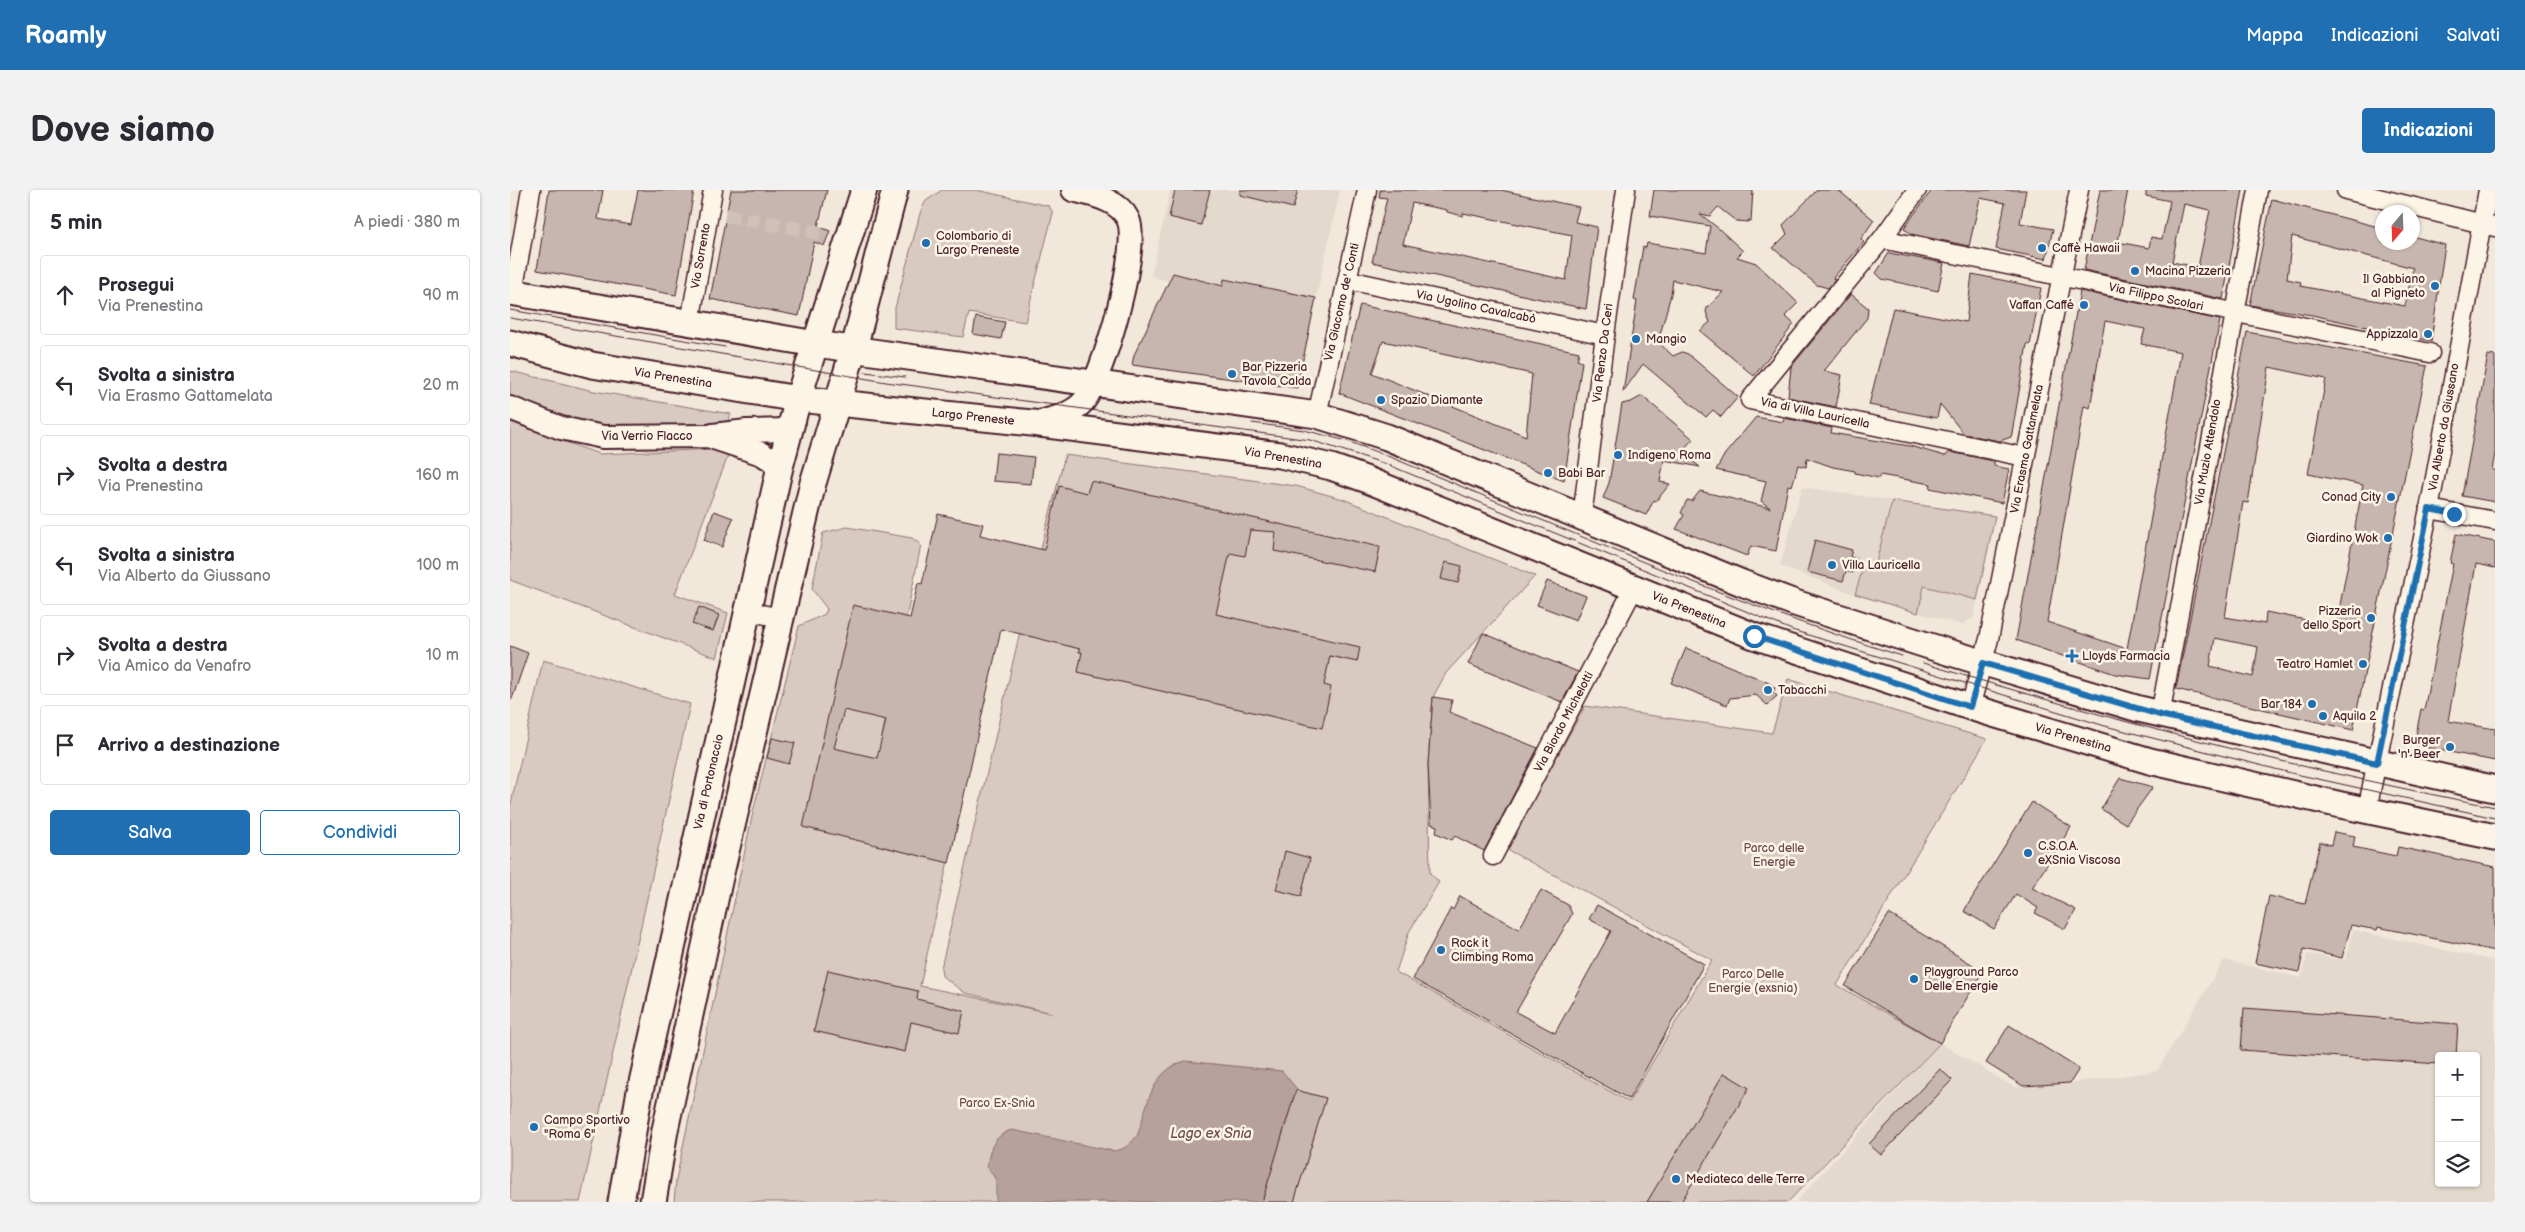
<!DOCTYPE html>
<html lang="it">
<meta charset="utf-8">
<style>
body{margin:0;font-family:"Balsamiq Sans",sans-serif;background:#f2f2f3;color:#2b2b33}
.controls{position:absolute;right:15px;bottom:15px;display:grid;overflow:hidden;border-radius:5px;box-shadow:0 1px 4px #0004}
.controls button{width:45px;height:45px;display:grid;place-items:center;padding:0;border:0;border-bottom:1px solid #e1e1e2;background:#fff;color:#2b2b33;font:25px sans-serif}
.compass{position:absolute;left:1865px;top:15px;width:45px;height:45px;border-radius:50%;background:#fff;box-shadow:0 1px 4px #0004;rotate:199deg}
.stop{position:absolute;width:15px;height:15px;margin:-11px;border:4px solid #1f6fb2;border-radius:50%;background:#fff}
.stop.end{background:#1f6fb2;border-color:#fff;box-shadow:0 1px 5px #0008}
.list{margin:0;padding:0;list-style:none}
h2{display:flex;justify-content:space-between;align-items:center;height:65px;margin:0;padding:0 20px;font-size:21px}
h2 small{font-size:16px;font-weight:400;color:#7c7c81}
.list li{display:grid;grid-template-columns:32px 1fr auto;gap:15px;align-items:center;box-sizing:border-box;height:80px;margin:0 10px 10px;padding:0 10px;border:1px solid #e1e1e2;border-radius:5px}
.list b{display:block;font-size:19px;white-space:nowrap}
.list p{margin:0;font-size:16px;white-space:nowrap;color:#7c7c81}
.list em{font-size:16px;font-style:normal;color:#7c7c81}
.actions{display:flex;gap:10px;padding:15px 20px}
.actions a{flex:1;padding:11px 0;border:1px solid #1f6fb2;border-radius:5px;text-align:center;font-size:18px;color:#1f6fb2}
.actions .main{background:#1f6fb2;color:#fff}
.icon{flex:none;width:28px;height:28px;fill:none;stroke:currentColor;stroke-width:2;stroke-linecap:round;stroke-linejoin:round}
.map{position:relative;flex:none;width:1985px;height:1012px;overflow:hidden;border-radius:5px}
header{display:flex;align-items:center;gap:30px;box-sizing:border-box;height:70px;padding:0 25px;background:#1f6fb2;color:#fff}
header strong{font-size:24px}
nav{display:flex;gap:28px;margin-inline-start:auto;font-size:18px}
.intro{display:flex;align-items:center;justify-content:space-between;box-sizing:border-box;height:120px;padding:0 30px}
h1{margin:0;font-size:35px}
.button{padding:12px 22px;border-radius:5px;background:#1f6fb2;color:#fff;font-size:18px;font-weight:700}
main{display:flex;gap:30px;padding:0 30px}
aside{flex:1;background:#fff;border-radius:5px;box-shadow:0 1px 4px #0004}
.map>svg:first-child{display:block}
.built{fill:#e4d9cd;fill-rule:evenodd}
.green{fill:#d8cac0;stroke:#917476}
.water{fill:#b6a19c;stroke:#8b6d6f}
.building{fill:#c7b6af;stroke:#4a1f2b;fill-rule:evenodd}
.lines{fill:none;stroke-linecap:round;stroke-linejoin:round}
.pedestrian-tunnel{stroke:#d0c0b7;stroke-width:14;stroke-dasharray:14 7;stroke-linecap:butt}
.minor-casing{stroke:#4a1f2b;stroke-width:21}
.tertiary-casing{stroke:#4a1f2b;stroke-width:26}
.secondary-casing{stroke:#4a1f2b;stroke-width:29}
.minor{stroke:#fcf5e5;stroke-width:18}
.tertiary{stroke:#fcf5e5;stroke-width:22}
.secondary{stroke:#fcf5e5;stroke-width:25}
.tram{stroke:#4a1f2b;stroke-width:1}
.route{stroke:#1f6fb2;stroke-width:6}
.poi-dot{fill:#1f6fb2;stroke:#fcf5e5;stroke-width:2}
.labels{text-anchor:middle;dominant-baseline:central;stroke-width:5;stroke-linejoin:round;paint-order:stroke}
.poi-label{font-size:12px;fill:#4a1f2b;stroke:#fcf5e5;text-anchor:start}
.street-label{font-size:12px;fill:#4a1f2b;stroke:#fcf5e5}
.park-label{font-size:12px;fill:#6e4a50;stroke:#fcf5e5}
.water-label{font-size:14px;font-style:italic;fill:#704c53;stroke:#fcf5e5}
</style>
<header>
<strong>Roamly</strong>
<nav><a>Mappa</a><a>Indicazioni</a><a>Salvati</a></nav>
</header>
<div class="intro"><h1>Dove siamo</h1><a class="button">Indicazioni</a></div>
<main>
<aside>
<h2>5 min<small>A piedi · 380 m</small></h2>
<ul class="list">
<li><svg class="icon" aria-label="ahead" viewBox="0 0 24 24"><path d="M12 20V5M6 11l6-6 6 6"/></svg><div><b>Prosegui</b><p>Via Prenestina</p></div><em>90 m</em></li>
<li><svg class="icon" aria-label="left" viewBox="0 0 24 24"><path d="M17 20v-9H6M10 6l-5 5 5 5"/></svg><div><b>Svolta a sinistra</b><p>Via Erasmo Gattamelata</p></div><em>20 m</em></li>
<li><svg class="icon" aria-label="right" viewBox="0 0 24 24"><path d="M7 20v-9h11M14 6l5 5-5 5"/></svg><div><b>Svolta a destra</b><p>Via Prenestina</p></div><em>160 m</em></li>
<li><svg class="icon" aria-label="left" viewBox="0 0 24 24"><path d="M17 20v-9H6M10 6l-5 5 5 5"/></svg><div><b>Svolta a sinistra</b><p>Via Alberto da Giussano</p></div><em>100 m</em></li>
<li><svg class="icon" aria-label="right" viewBox="0 0 24 24"><path d="M7 20v-9h11M14 6l5 5-5 5"/></svg><div><b>Svolta a destra</b><p>Via Amico da Venafro</p></div><em>10 m</em></li>
<li><svg class="icon" aria-label="arrive" viewBox="0 0 24 24"><path d="M6 21V4h12l-3 4 3 4H6"/></svg><div><b>Arrivo a destinazione</b></div></li>
</ul>
<div class="actions"><a class="main">Salva</a><a>Condividi</a></div>
</aside>
<div class="map">
<svg width="1985" height="1012" viewBox="0 0 1985 1012">
<rect width="100%" height="100%" fill="#f1e8da"/>
<filter id="ink" filterUnits="userSpaceOnUse"><feTurbulence type="fractalNoise" baseFrequency=".02" numOctaves="2"/><feDisplacementMap in="SourceGraphic" scale="10" xChannelSelector="R" yChannelSelector="G"/><feConvolveMatrix kernelMatrix="1 2 1 2 8 2 1 2 1" color-interpolation-filters="sRGB"/></filter>
<g filter="url(#ink)">
<g class="built">
<polygon points="660,0 830,0 806,108 715,89 713,95 663,83 659,91 641,86"/>
<polygon points="1292,297 1485,326 1464,427 1452,435 1355,408 1270,376"/>
<path d="M1843,740L1985,771V1012H1286L1430,853L1504,897L1560,893L1647,881L1714,770L1791,788L1797,764L1836,770ZM1929,866H1966V993H1929Z"/>
</g>
<g class="green">
<polygon points="432,0 466,0 539,16 543,23 515,132 459,123 453,147 384,138 384,122 411,20 416,11"/>
<polygon points="0,181 84,201 221,224 217,234 119,240 84,237 0,209"/>
<polygon points="0,232 89,264 207,259 218,266 165,404 218,423 207,468 0,390"/>
<polygon points="555,265 786,296 833,309 1025,386 936,483 923,507 918,574 920,683 929,692 899,742 886,782 1119,912 1202,770 996,659 1075,516 1262,543 1278,489 1477,549 1327,795 1430,853 1278,1012 164,1012 166,990 243,622 289,436 315,424 317,419 302,399 313,343 337,337 402,348 411,355 372,547 461,568 410,796 542,823 455,803 432,786 431,778 517,412"/>
<polygon points="1382,311 1485,326 1467,410 1414,396 1408,423 1345,404 1353,378 1364,380"/>
<polygon points="33,470 180,514 70,1012 0,1012 0,618"/>
</g>
<path class="water" d="M675,871L772,881L791,904L760,1012H486V990L477,976C480,958 484,945 502,940L603,961C615,960 622,953 628,944C638,914 641,881 675,871Z"/>
<g class="building">
<polygon points="39,0 93,0 88,29 121,35 128,0 184,0 166,105 27,80"/>
<polygon points="221,0 317,0 308,36 320,41 314,56 304,52 289,126 200,109"/>
<polygon points="665,0 700,0 691,35 659,27"/>
<polygon points="730,0 788,0 783,18 730,5"/>
<path d="M870,0H991L1069,17L1065,32L1087,37L1076,119L862,72L877,8L869,7ZM902,13L937,20V22L953,26V23L1062,45L1056,90L893,54Z"/>
<polygon points="1144,0 1243,0 1241,31 1238,30 1238,32 1226,31 1208,17 1200,26 1190,24 1208,38 1233,61 1227,67 1246,73 1288,113 1275,126 1284,134 1244,186 1190,141 1200,132 1196,122 1197,118 1213,102 1163,90 1161,104 1148,152 1163,166 1172,162 1178,164 1228,207 1211,227 1203,220 1196,227 1133,174 1113,202 1127,111 1124,110 1133,57 1136,58 1137,53 1196,63 1200,36 1140,26"/>
<polygon points="1307,0 1328,0 1364,30 1351,49 1354,52 1323,88 1325,90 1318,98 1307,95 1263,58 1277,44 1273,35"/>
<polygon points="1422,0 1516,0 1510,33 1543,39 1536,69 1486,59 1495,13 1470,8 1459,56 1401,44 1394,38"/>
<path d="M1590,0H1618L1608,52L1639,58L1641,47L1652,49L1660,11L1636,6V0H1733L1713,109L1574,80ZM1674,14L1700,20L1688,77L1662,72Z"/>
<path d="M1762,9L1872,38V52H1902V46L1935,55L1921,151L1802,125L1740,115ZM1782,46L1903,78L1895,116L1790,96L1791,92L1777,89Z"/>
<polygon points="1379,63 1434,73 1428,101 1372,89 1366,83"/>
<polygon points="663,83 713,96 714,89 806,108 787,198 622,175 624,165"/>
<polygon points="1462,84 1531,98 1520,155 1517,154 1502,243 1501,247 1490,251 1454,244 1430,214 1427,228 1359,215 1383,118 1456,132"/>
<path d="M1570,101L1710,130L1640,489L1605,484L1506,450ZM1595,131L1635,139L1631,154L1671,162L1617,459L1537,432L1574,216L1580,218Z"/>
<polygon points="1341,104 1358,118 1357,128 1314,181 1332,185 1326,217 1278,207 1281,177"/>
<path d="M850,115L1069,162L1067,170L1072,172L1054,291L829,203ZM873,151L1022,184L1016,246L862,183Z"/>
<polygon points="466,127 495,132 491,149 463,144"/>
<path d="M1737,142L1917,176L1843,540L1666,499ZM1759,177L1816,189L1798,284L1853,295L1826,436L1756,422L1755,434L1715,427L1733,312L1738,313ZM1705,448L1748,457L1743,487L1700,476Z"/>
<polygon points="1978,165 1985,166 1985,263 1982,280 1985,280 1985,312 1952,306"/>
<polygon points="1132,206 1183,249 1171,262 1190,277 1154,270 1150,292 1160,294 1146,311 1144,310 1136,325 1093,308 1099,293 1112,214 1121,212"/>
<polygon points="1246,227 1273,232 1274,228 1322,238 1321,243 1400,256 1435,266 1440,262 1484,271 1484,276 1499,279 1492,313 1420,298 1421,294 1370,285 1369,288 1345,283 1345,281 1323,277 1297,268 1296,277 1288,275 1282,296 1278,295 1266,361 1241,356 1237,366 1166,339 1174,325 1171,323 1177,310 1182,311 1190,301 1260,318 1251,311 1256,291 1206,280 1215,264"/>
<polygon points="486,263 524,267 521,294 483,291"/>
<path d="M581,291L870,357L865,382L764,361L766,342L740,340L735,366L720,363L706,424L850,457L847,472L820,466L814,495L821,497L812,538L568,482L572,462H569L570,459L491,439L439,673L293,637L343,415L400,428L408,393L412,394L428,324L473,334L470,345L534,360L549,296L577,303ZM334,520L376,530L367,568L324,558Z"/>
<polygon points="204,321 223,328 212,357 194,350"/>
<polygon points="1946,344 1985,352 1985,378 1966,374 1938,531 1985,539 1985,571 1904,555 1911,519 1914,520 1943,374 1940,373"/>
<polygon points="1305,350 1342,360 1340,367 1347,369 1343,383 1336,381 1333,391 1297,382"/>
<polygon points="935,372 952,376 948,393 931,389"/>
<polygon points="1037,391 1076,406 1066,430 1027,415"/>
<polygon points="189,417 209,425 203,441 182,434"/>
<polygon points="973,443 1068,482 1052,512 958,474"/>
<polygon points="0,456 18,463 2,509 0,509"/>
<polygon points="1176,458 1257,492 1265,498 1263,502 1267,506 1257,515 1246,505 1220,508 1217,515 1161,493"/>
<polygon points="923,507 942,510 939,522 1028,558 974,661 945,646 942,650 926,643 927,636 921,634 918,574"/>
<polygon points="262,548 285,553 279,574 257,568"/>
<polygon points="1610,588 1643,597 1616,634 1591,619"/>
<polygon points="1522,612 1561,637 1522,698 1566,720 1555,739 1525,723 1528,718 1506,704 1484,739 1454,721"/>
<polygon points="1824,642 1845,646 1843,657 1886,666 1888,657 1985,677 1985,761 1868,737 1867,740 1841,735 1832,768 1794,759 1789,782 1745,773 1759,706 1795,714 1810,652 1821,655"/>
<polygon points="775,661 800,668 791,706 766,700"/>
<polygon points="1031,700 1058,715 1062,724 1006,822 1045,843 1101,741 1079,729 1087,715 1194,774 1119,909 903,789 941,718 943,720 950,706 1009,739"/>
<polygon points="1379,724 1473,781 1430,853 1335,796"/>
<polygon points="318,780 408,801 407,809 454,821 449,843 401,832 395,862 304,841"/>
<polygon points="1734,818 1948,834 1946,866 1929,866 1929,874 1731,860"/>
<polygon points="1499,835 1569,879 1560,893 1513,896 1476,873"/>
<polygon points="1430,879 1442,890 1371,965 1359,954"/>
<polygon points="1214,883 1239,898 1171,1012 1137,1012"/>
<polygon points="786,900 816,908 784,1012 752,1012"/>
</g>
<g class="lines">
<polyline class="pedestrian-tunnel" points="215,25 310,43"/>
<g class="minor-casing">
<g id="minor">
<polyline points="1407,0 1372,49 1240,210 1515,267"/>
<polyline points="1836,0 1985,37"/>
<polyline points="1372,49 1920,163"/>
<polyline points="838,90 1095,145"/>
<polyline points="3,103 21,0"/>
<polyline points="180,133 203,0"/>
<polyline points="807,225 857,0"/>
<polyline points="1919,319 1985,331"/>
<polyline points="1072,327 1095,145 1116,0"/>
<polyline points="237,421 271,428"/>
<polyline points="1460,517 1479,449 1569,0"/>
<polyline points="1650,525 1748,0"/>
<polyline points="1857,620 1922,304 1978,0"/>
<polyline points="983,666 1124,398"/>
</g>
</g>
<g class="tertiary-casing">
<g id="tertiary">
<polyline points="0,218 51,238 93,247 198,246 252,264 263,271 269,281"/>
<path d="M525,233C542,229 561,225 573,212C593,189 631,55 618,29C608,9 582,5 563,0"/>
<polyline points="203,245 237,241 280,240"/>
</g>
</g>
<g class="secondary-casing">
<g id="secondary">
<polyline points="0,102 306,154 807,225 877,247 1232,393 1285,413 1438,462 1629,519 1985,599"/>
<polyline points="0,153 82,175 288,209 522,233 770,265 821,277 855,289 1244,446 1460,517 1640,571 1831,615 1985,647"/>
<polyline points="111,1012 129,906 269,281 288,209 354,0"/>
<polyline points="143,1012 155,940 210,687 271,428 303,293 344,158 385,0"/>
</g>
</g>
<use href="#minor" class="minor"/>
<use href="#tertiary" class="tertiary"/>
<use href="#secondary" class="secondary"/>
<g class="tram">
<polyline points="0,120 215,157"/>
<polyline points="0,128 376,192 800,250 876,274 1282,440 1595,536 1781,583 1985,628"/>
<polyline points="355,182 395,187"/>
<path d="M742,233L794,240L837,251L880,267C1049,336 1217,412 1392,466"/>
<path d="M1413,473C1602,531 1792,580 1985,617"/>
</g>
</g>
</g>
<g class="lines" filter="url(#ink)">
<polyline class="route" points="1244,446 1460,517 1473,473 1650,525 1867,573 1919,319 1944,324"/>
</g>
<g class="poi-dot">
<circle cx="416" cy="53" r="5"/>
<circle cx="1532" cy="58" r="5"/>
<circle cx="1625" cy="81" r="5"/>
<circle cx="1925" cy="96" r="5"/>
<circle cx="1574" cy="115" r="5"/>
<circle cx="1918" cy="144" r="5"/>
<circle cx="1126" cy="149" r="5"/>
<circle cx="722" cy="184" r="5"/>
<circle cx="871" cy="210" r="5"/>
<circle cx="1108" cy="265" r="5"/>
<circle cx="1038" cy="283" r="5"/>
<circle cx="1881" cy="307" r="5"/>
<circle cx="1878" cy="348" r="5"/>
<circle cx="1322" cy="375" r="5"/>
<circle cx="1861" cy="428" r="5"/>
<path d="M1559.5 458.5h5v5h5v5h-5v5h-5v-5h-5v-5h5z"/>
<circle cx="1853" cy="474" r="5"/>
<circle cx="1258" cy="500" r="5"/>
<circle cx="1802" cy="514" r="5"/>
<circle cx="1813" cy="526" r="5"/>
<circle cx="1940" cy="557" r="5"/>
<circle cx="1518" cy="663" r="5"/>
<circle cx="931" cy="760" r="5"/>
<circle cx="1404" cy="789" r="5"/>
<circle cx="24" cy="937" r="5"/>
<circle cx="1166" cy="989" r="5"/>
</g>
<g class="labels">
<g class="poi-label">
<text x="426" y="46">Colombario di<tspan x="426" dy="14">Largo Preneste</tspan></text>
<text x="1542" y="58">Caffè Hawaii</text>
<text x="1635" y="81">Macina Pizzeria</text>
<text x="1915" y="89" text-anchor="end">Il Gabbiano<tspan x="1915" dy="14">al Pigneto</tspan></text>
<text x="1564" y="115" text-anchor="end">Vaffan Caffé</text>
<text x="1908" y="144" text-anchor="end">Appizzala</text>
<text x="1136" y="149">Mangio</text>
<text x="732" y="177">Bar Pizzeria<tspan x="732" dy="14">Tavola Calda</tspan></text>
<text x="881" y="210">Spazio Diamante</text>
<text x="1118" y="265">Indigeno Roma</text>
<text x="1048" y="283">Babi Bar</text>
<text x="1871" y="307" text-anchor="end">Conad City</text>
<text x="1868" y="348" text-anchor="end">Giardino Wok</text>
<text x="1332" y="375">Villa Lauricella</text>
<text x="1851" y="421" text-anchor="end">Pizzeria<tspan x="1851" dy="14">dello Sport</tspan></text>
<text x="1572" y="466">Lloyds Farmacia</text>
<text x="1843" y="474" text-anchor="end">Teatro Hamlet</text>
<text x="1268" y="500">Tabacchi</text>
<text x="1792" y="514" text-anchor="end">Bar 184</text>
<text x="1823" y="526">Aquila 2</text>
<text x="1930" y="550" text-anchor="end">Burger<tspan x="1930" dy="14">'n' Beer</tspan></text>
<text x="1528" y="656">C.S.O.A.<tspan x="1528" dy="14">eXSnia Viscosa</tspan></text>
<text x="941" y="753">Rock it<tspan x="941" dy="14">Climbing Roma</tspan></text>
<text x="1414" y="782">Playground Parco<tspan x="1414" dy="14">Delle Energie</tspan></text>
<text x="34" y="930">Campo Sportivo<tspan x="34" dy="14">"Roma 6"</tspan></text>
<text x="1176" y="989">Mediateca delle Terre</text>
</g>
<g class="street-label">
<text transform="translate(191 66) rotate(-80)">Via Sorrento</text>
<text transform="translate(1646 107) rotate(12)">Via Filippo Scolari</text>
<text transform="translate(832 112) rotate(-77)">Via Giacomo de' Conti</text>
<text transform="translate(966 117) rotate(12)">Via Ugolino Cavalcabò</text>
<text transform="translate(1093 163) rotate(-83)">Via Renzo Da Ceri</text>
<text transform="translate(163 188) rotate(9)">Via Prenestina</text>
<text transform="translate(1305 223) rotate(12)">Via di Villa Lauricella</text>
<text transform="translate(463 227) rotate(6)">Largo Preneste</text>
<text transform="translate(1934 237) rotate(-80)">Via Alberto da Giussano</text>
<text x="137" y="246">Via Verrio Flacco</text>
<text transform="translate(1517 259) rotate(-79)">Via Erasmo Gattamelata</text>
<text transform="translate(1698 262) rotate(-80)">Via Muzio Attendolo</text>
<text transform="translate(773 268) rotate(10)">Via Prenestina</text>
<text transform="translate(1179 420) rotate(22)">Via Prenestina</text>
<text transform="translate(1054 532) rotate(-62)">Via Biordo Michelotti</text>
<text transform="translate(1563 548) rotate(16)">Via Prenestina</text>
<text transform="translate(199 592) rotate(-77)">Via di Portonaccio</text>
</g>
<g class="park-label">
<text x="1264" y="658">Parco delle<tspan x="1264" dy="14">Energie</tspan></text>
<text x="1243" y="784">Parco Delle<tspan x="1243" dy="14">Energie (exsnia)</tspan></text>
<text x="487" y="913">Parco Ex-Snia</text>
</g>
<g class="water-label">
<text x="701" y="943">Lago ex Snia</text>
</g>
</g>
</svg>
<div class="controls">
<button>+</button>
<button>−</button>
<button><svg class="icon" aria-label="layers" viewBox="0 0 24 24"><path d="M12 4l9 5-9 5-9-5zM3 14l9 5 9-5"/></svg></button>
</div>
<svg class="compass" viewBox="-18 -18 36 36"><path d="M0-13l5 13h-10z" fill="#e53935"/><path d="M0 13l5-13h-10z" fill="#7c7c81"/></svg>
<div class="stop" style="left:1244px;top:446px"></div>
<div class="stop end" style="left:1944px;top:324px"></div>
</div>
</main>
